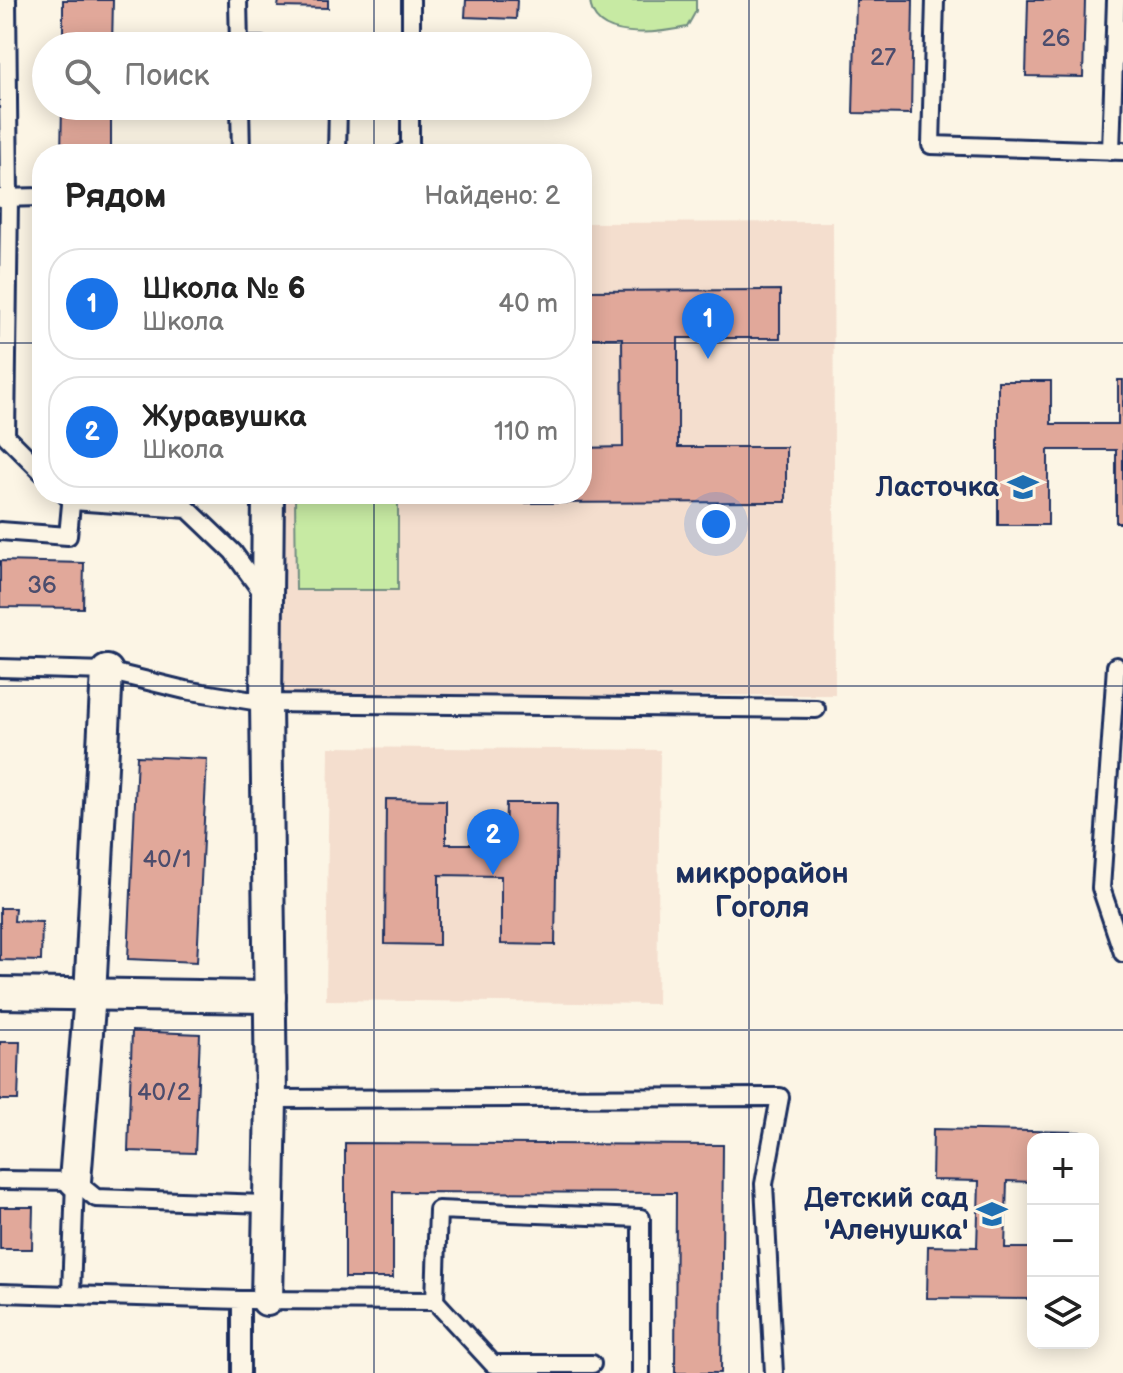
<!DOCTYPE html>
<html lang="ru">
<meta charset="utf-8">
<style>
body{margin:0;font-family:"Balsamiq Sans",sans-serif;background:#f2f2f2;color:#222}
.controls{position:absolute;right:24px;bottom:24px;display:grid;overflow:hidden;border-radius:16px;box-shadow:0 4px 20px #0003}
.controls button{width:72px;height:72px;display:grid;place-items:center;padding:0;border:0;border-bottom:2px solid #e0e0e0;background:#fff;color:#222;font:40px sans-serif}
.you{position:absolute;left:716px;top:524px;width:28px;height:28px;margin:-20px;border:6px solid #fff;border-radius:50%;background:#1a73e8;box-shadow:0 0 0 12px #1a73e833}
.badge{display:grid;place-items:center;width:52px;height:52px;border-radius:50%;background:#1a73e8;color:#fff;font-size:26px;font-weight:700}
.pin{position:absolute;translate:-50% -66px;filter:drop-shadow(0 2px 4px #0008)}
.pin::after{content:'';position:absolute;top:42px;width:28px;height:24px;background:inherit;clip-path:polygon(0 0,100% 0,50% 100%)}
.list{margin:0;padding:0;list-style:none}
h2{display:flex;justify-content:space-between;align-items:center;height:104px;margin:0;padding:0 32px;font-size:34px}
h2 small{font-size:26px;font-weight:400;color:#767676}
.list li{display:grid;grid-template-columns:52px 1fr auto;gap:24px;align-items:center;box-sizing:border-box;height:112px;margin:0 16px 16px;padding:0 16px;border:2px solid #e0e0e0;border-radius:32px}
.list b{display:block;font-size:30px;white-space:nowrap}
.list p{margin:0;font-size:26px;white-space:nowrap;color:#767676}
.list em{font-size:26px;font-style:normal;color:#767676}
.icon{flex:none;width:44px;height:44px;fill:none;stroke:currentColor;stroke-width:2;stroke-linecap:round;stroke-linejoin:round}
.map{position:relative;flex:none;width:1123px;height:1373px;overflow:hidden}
.search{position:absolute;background:#fff;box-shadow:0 4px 20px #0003;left:32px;top:32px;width:560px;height:88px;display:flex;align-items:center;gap:20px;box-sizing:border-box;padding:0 28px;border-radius:44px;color:#767676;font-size:30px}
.panel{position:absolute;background:#fff;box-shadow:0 4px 20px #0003;left:32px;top:144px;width:560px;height:360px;border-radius:32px}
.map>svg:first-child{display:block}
.built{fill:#f4dece}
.green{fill:#c7eaa3;stroke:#718c80;stroke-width:2}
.building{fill:#e1a89a;stroke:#1b2f5e;stroke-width:2}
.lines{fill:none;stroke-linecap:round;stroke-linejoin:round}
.lane-casing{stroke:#1b2f5e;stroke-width:22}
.street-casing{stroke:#1b2f5e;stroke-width:36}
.lane{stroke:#fcf5e5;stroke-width:16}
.street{stroke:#fcf5e5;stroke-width:30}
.grid{fill:none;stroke:#1b2f5e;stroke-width:2;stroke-opacity:0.55}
.labels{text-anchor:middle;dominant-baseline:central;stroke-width:6;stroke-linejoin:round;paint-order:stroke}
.number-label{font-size:24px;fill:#4c4d6d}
.poi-label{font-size:28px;font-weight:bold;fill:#1b2f5e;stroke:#fcf5e5;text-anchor:end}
.neighbourhood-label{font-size:30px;font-weight:bold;fill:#1b2f5e;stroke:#fcf5e5}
</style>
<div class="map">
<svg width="1123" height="1373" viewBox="0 0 1123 1373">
<rect width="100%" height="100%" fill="#fcf5e5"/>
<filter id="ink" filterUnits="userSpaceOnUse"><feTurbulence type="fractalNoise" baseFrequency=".0125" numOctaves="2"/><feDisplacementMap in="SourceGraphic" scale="16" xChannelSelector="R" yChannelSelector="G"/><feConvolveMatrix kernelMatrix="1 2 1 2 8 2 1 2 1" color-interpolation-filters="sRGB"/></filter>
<g filter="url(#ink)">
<g class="built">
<polygon points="833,222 835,695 279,697 279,494 582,494 582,223"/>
<polygon points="329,747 660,750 657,1004 326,1000"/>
</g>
<g class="green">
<path d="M590,0H696V11L687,27C659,33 592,43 590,0Z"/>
<polygon points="295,494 398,494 398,590 296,590"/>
</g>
<g class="building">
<polygon points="63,0 113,0 112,46 63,46"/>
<polygon points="279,0 328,0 328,8 278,7"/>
<polygon points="466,0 517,0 516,19 465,17"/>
<polygon points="856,0 913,0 911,114 853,113"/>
<polygon points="1028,0 1085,0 1083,77 1026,76"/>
<polygon points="62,106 111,106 111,154 61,154"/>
<polygon points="780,290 780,338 678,338 678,447 786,447 786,502 519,503 519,494 582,494 582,448 623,447 622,338 582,338 582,291"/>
<polygon points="1118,380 1123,380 1123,523 1116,523 1116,450 1048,450 1048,525 998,525 998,381 1051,381 1051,424 1118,424"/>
<polygon points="0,561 84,563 83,608 0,607"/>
<polygon points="137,756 207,759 197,962 128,959"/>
<polygon points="386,799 446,800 446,844 505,844 506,803 557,803 555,945 501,944 501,876 439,875 439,945 385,944"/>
<polygon points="0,908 15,908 14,921 42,922 41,961 0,960"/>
<polygon points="132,1031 200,1034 195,1153 128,1151"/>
<polygon points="0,1042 20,1042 18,1100 0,1100"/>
<polygon points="933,1129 1080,1132 1080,1139 1033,1139 1033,1182 1007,1181 1005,1248 1033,1248 1033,1299 927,1298 928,1246 977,1247 979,1181 932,1180"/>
<polygon points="345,1143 723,1145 721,1373 675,1373 676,1193 393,1192 393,1278 345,1278"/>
<polygon points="0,1207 33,1207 32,1249 0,1249"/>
</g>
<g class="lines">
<g class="lane-casing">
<g id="lane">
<polyline points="7,0 9,198 6,436 42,472"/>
<polyline points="238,0 239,46"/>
<polyline points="935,0 931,145 1123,151"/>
<polyline points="239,46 261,46"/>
<polyline points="411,46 411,0"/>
<polyline points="240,106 241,154"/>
<polyline points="1111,151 1116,0"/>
<polyline points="337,154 338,106"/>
<polyline points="401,154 410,148 410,106"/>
<polyline points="0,198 42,197"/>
<polyline points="65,494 72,501 188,509 233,552 264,595"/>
<polyline points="0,531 68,536 72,494"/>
<polyline points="1116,666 1101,888 1123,953"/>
<polyline points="0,668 107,671 185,690 266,703 816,709"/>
<polyline points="271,1099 780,1097 764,1184 774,1373"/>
<polyline points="0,1180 75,1181 71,1294"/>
<polyline points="75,1181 96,1198 268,1204"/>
<polyline points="0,1293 241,1300 241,1373"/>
<polyline points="241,1300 435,1301 493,1364 592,1364"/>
<polyline points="435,1301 438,1210 641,1218 641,1373"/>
</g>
</g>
<g class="street-casing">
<g id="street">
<polyline points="0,993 270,997"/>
<polyline points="75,1181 90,995 107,671"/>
<polyline points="267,1300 271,1099 266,703 268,494"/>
</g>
</g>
<use href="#lane" class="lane"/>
<use href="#street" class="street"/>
</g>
</g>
<path class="grid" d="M374,0V46M749,0V1373M374,106V154M0,343H42M582,343H1123M374,494V1373M0,686H1123M0,1030H1123"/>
<defs>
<g id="school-bare" transform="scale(2.4)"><path d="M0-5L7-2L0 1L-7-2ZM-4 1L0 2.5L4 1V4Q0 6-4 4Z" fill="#1f6fb2" stroke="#fcf5e5" stroke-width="2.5" paint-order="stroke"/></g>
</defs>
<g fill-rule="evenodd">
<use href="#school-bare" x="1023" y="487"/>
<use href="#school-bare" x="992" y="1214"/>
</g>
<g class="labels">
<g class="number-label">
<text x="1056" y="38">26</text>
<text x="883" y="57">27</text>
<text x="42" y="585">36</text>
<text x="167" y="859">40/1</text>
<text x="164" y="1092">40/2</text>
</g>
<g class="poi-label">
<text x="999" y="487">Ласточка</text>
<text x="968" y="1198">Детский сад<tspan x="968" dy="32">'Аленушка'</tspan></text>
</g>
<g class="neighbourhood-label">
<text x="762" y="874">микрорайон<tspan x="762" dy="34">Гоголя</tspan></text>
</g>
</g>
</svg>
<div class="controls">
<button>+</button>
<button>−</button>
<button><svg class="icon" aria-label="layers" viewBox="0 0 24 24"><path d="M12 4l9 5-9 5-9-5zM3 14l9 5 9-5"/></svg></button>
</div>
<div class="you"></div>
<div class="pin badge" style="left:708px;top:359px">1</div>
<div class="pin badge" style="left:493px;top:875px">2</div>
<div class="search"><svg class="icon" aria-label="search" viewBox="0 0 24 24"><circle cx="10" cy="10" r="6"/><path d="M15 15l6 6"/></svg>Поиск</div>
<section class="panel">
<h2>Рядом<small>Найдено: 2</small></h2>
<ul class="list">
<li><span class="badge">1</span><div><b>Школа № 6</b><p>Школа</p></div><em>40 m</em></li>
<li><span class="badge">2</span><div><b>Журавушка</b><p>Школа</p></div><em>110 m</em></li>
</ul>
</section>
</div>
